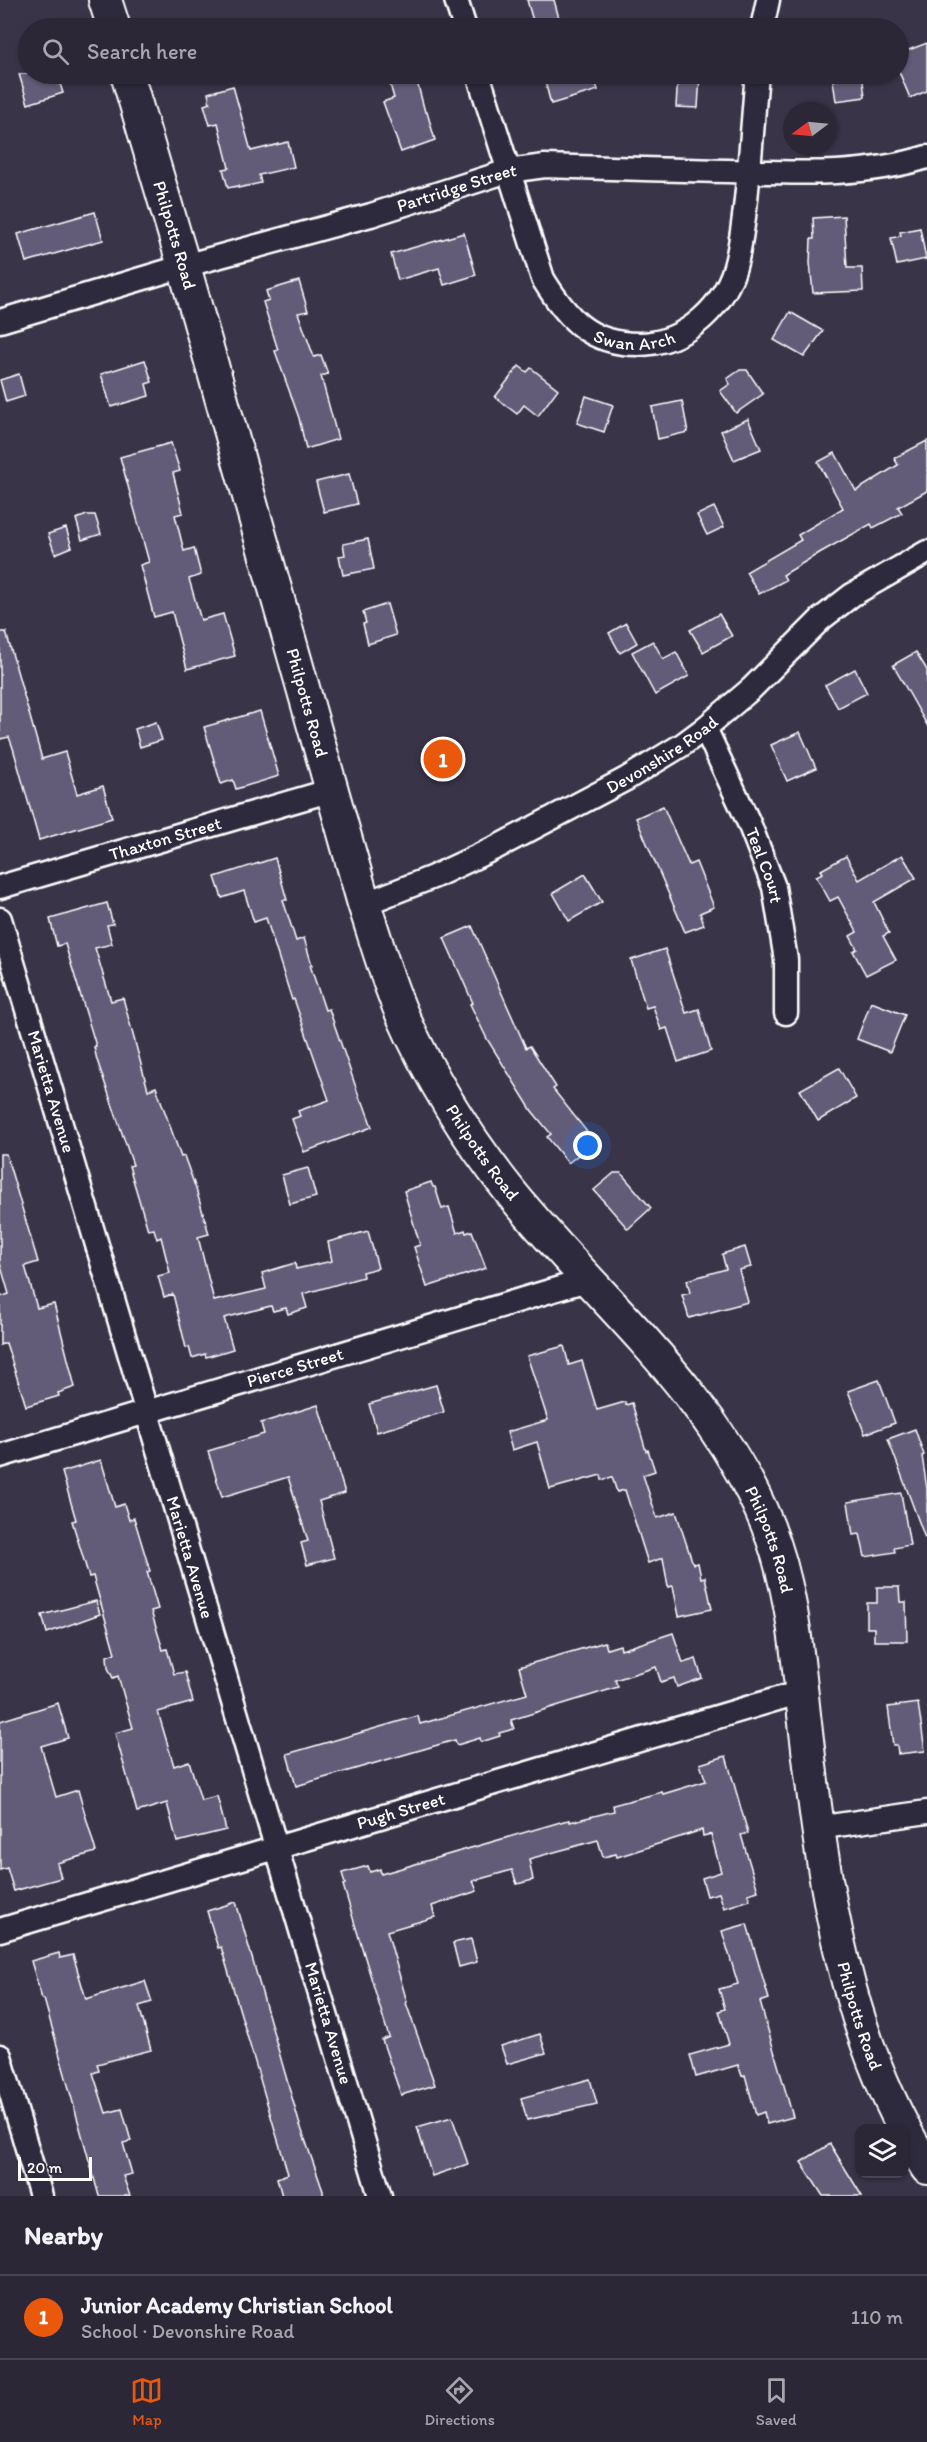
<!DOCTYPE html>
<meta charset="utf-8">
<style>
body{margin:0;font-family:Itim,sans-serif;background:#342f3f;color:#f1f3f6}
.controls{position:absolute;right:18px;bottom:18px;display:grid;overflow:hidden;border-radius:12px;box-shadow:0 2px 4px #0004}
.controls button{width:54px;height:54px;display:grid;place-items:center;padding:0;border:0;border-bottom:2px solid #484452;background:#2c2737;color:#f1f3f6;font:30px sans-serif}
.compass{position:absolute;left:783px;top:102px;width:54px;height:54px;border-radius:50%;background:#2c2737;box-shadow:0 2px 4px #0004;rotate:254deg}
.scale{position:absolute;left:18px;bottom:15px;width:74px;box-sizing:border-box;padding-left:6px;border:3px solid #fff;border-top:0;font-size:16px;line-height:21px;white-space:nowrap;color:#fff;-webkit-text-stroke:4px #2f2a3d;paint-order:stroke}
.you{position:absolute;left:588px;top:1146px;width:21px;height:21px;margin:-15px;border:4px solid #fff;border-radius:50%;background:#1a73e8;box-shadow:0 0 0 9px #1a73e833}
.badge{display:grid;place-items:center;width:39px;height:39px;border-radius:50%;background:#ea580c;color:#fff;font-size:20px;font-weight:700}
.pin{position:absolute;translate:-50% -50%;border:3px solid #fff;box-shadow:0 2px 6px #0006}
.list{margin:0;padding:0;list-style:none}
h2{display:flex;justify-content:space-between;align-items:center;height:78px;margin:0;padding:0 24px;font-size:26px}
h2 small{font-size:20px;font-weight:400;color:#a6a5ad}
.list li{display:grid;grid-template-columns:39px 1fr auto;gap:18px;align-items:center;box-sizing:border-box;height:84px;padding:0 24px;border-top:2px solid #484452}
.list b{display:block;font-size:22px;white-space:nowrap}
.list p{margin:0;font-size:20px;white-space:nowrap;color:#a6a5ad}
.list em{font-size:20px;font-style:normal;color:#a6a5ad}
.icon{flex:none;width:33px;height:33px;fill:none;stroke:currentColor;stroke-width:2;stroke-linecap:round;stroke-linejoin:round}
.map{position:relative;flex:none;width:927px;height:2196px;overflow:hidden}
.search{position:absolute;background:#2c2737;box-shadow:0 2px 4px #0004;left:18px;right:18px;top:18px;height:66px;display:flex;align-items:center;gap:15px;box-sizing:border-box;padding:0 21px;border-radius:33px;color:#a6a5ad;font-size:22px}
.sheet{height:162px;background:#2c2737}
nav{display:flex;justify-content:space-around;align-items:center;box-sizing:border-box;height:84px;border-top:2px solid #484452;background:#2c2737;font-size:16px;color:#a6a5ad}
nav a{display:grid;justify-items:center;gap:3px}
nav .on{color:#ea580c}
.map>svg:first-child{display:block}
.building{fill:#645b78;stroke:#fff;stroke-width:1.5}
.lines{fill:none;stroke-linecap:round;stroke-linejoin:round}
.street-casing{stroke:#fff;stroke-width:27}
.secondary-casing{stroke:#fff;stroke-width:36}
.street{stroke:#2f2a3d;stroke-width:22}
.secondary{stroke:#2f2a3d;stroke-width:32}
.labels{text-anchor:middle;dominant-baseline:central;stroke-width:5;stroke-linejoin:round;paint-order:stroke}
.street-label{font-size:18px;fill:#fff;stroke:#2f2a3d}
</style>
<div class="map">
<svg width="927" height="2196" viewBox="0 0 927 2196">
<rect width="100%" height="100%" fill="#3a3449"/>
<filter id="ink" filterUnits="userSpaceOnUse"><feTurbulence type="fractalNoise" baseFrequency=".0167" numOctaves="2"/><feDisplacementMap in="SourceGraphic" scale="12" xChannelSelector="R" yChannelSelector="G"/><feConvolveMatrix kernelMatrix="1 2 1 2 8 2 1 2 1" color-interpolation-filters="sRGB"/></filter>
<g filter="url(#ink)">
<g class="building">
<polygon points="527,0 554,0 560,22 535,28"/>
<polygon points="927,43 927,91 910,98 898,69 898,54"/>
<polygon points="19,74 57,74 63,93 28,104"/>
<polygon points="387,74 415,74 425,112 427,112 435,140 401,152 383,102 394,98"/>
<polygon points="543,74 593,74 598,90 551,104"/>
<polygon points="678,74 700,74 698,108 676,107"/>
<polygon points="832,74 862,74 865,97 836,101"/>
<polygon points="233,86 251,151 288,142 294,167 259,175 261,183 238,188 238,186 228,188 223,169 229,168 218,123 210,125 204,105 210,103 208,93"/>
<polygon points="95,212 103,240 26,262 18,234"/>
<polygon points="844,216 847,268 862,268 863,291 813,293 810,263 811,239 814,239 813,218"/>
<polygon points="920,228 926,259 897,265 891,238 901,236 900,232"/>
<polygon points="464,233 476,275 444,285 439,268 398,280 391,254"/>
<polygon points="299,281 308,311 298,313 314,357 321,355 328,374 321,376 338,439 306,449 299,418 275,351 278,350 263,302 269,300 266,291"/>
<polygon points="790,312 823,331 804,357 774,340"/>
<polygon points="145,360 152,382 146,384 149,396 111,407 101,374"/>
<polygon points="519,366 527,372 531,368 558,389 538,416 524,405 517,414 495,397"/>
<polygon points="740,370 747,370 763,394 736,413 720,391 730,384 727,379"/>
<polygon points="19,374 25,396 6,402 0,380"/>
<polygon points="586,396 613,405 604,432 577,423"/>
<polygon points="682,401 688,432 658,439 652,407"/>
<polygon points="748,419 761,449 734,460 721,431"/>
<polygon points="927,441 927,491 898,507 902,513 873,528 871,524 821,552 783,575 786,580 759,594 746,572 801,540 798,535 843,508 818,462 835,453 856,491 898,465 894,458"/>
<polygon points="171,443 180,471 173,473 183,513 175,515 184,551 194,548 201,575 189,579 201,620 223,614 235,656 187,669 172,612 154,617 140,565 149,562 120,457"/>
<polygon points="349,474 357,504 324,512 316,482"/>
<polygon points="714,507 724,527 707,535 697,515"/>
<polygon points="87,515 95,515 101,534 82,540 76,519"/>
<polygon points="66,528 72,547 55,554 48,534"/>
<polygon points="368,539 374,569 343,575 339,556 345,555 343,544"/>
<polygon points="387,604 396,635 368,644 363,624 366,623 363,612"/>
<polygon points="719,614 732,636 703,652 690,630"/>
<polygon points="626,623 637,643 620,653 609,633"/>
<polygon points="0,632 6,632 42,759 65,752 77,794 103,786 112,818 39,840 13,748 9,737 0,739"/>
<polygon points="653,641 663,659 676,652 689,676 655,695 632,652"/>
<polygon points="916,652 927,670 927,725 893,665"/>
<polygon points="855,669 867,693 838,708 825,685"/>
<polygon points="260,711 279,776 236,789 233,780 221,784 204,727"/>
<polygon points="156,722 162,740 140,747 135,729"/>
<polygon points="800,732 816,768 787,781 771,745"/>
<polygon points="663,806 689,865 696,862 714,907 700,913 704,925 685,932 636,818"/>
<polygon points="902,855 916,878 874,902 889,933 883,936 896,960 866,975 853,951 857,949 850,936 857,932 838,897 830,901 816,876 823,873 821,870 846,856 859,880"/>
<polygon points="275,858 287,900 283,900 296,941 304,938 312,965 310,965 325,1010 329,1009 361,1102 363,1102 372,1127 304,1152 292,1119 300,1116 298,1111 329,1100 294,999 292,1000 266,918 254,922 244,891 222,898 215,877"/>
<polygon points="585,874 602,902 569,921 553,893"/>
<polygon points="107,903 113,924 107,925 112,944 95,948 111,1001 123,998 148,1090 156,1087 181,1157 184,1156 196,1189 209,1234 198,1237 214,1301 266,1289 262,1273 295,1263 296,1269 332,1261 328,1242 368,1231 378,1268 362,1272 363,1277 303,1294 307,1308 288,1314 286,1308 273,1311 271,1306 224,1318 233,1349 206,1357 205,1354 192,1358 189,1347 186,1348 173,1294 164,1297 158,1276 170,1273 161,1237 157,1239 154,1229 148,1230 129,1166 133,1165 97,1060 94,1047 96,1046 65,944 57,946 50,919"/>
<polygon points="472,926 526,1048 530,1046 556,1087 553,1089 595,1142 568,1163 547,1137 551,1134 532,1111 487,1039 470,1004 473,1003 444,938"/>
<polygon points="665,949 686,1013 699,1009 711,1051 678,1062 667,1028 661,1030 653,1006 646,1008 631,960"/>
<polygon points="871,1002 905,1015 890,1052 857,1039"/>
<polygon points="839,1068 856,1098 818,1121 800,1090"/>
<polygon points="0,1154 6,1154 38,1262 25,1266 37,1308 54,1304 75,1387 58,1393 59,1396 26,1406 6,1343 0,1345 0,1297 9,1294 0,1263"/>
<polygon points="308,1168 316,1197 290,1204 282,1175"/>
<polygon points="614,1173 621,1173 651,1208 628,1229 594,1190"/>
<polygon points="431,1182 433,1187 435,1187 442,1209 449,1207 457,1233 465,1230 466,1233 472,1231 486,1268 427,1287 414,1247 420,1245 404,1191"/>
<polygon points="745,1247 751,1267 739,1270 748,1302 689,1318 682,1295 690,1293 687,1280 726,1269 722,1254"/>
<polygon points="564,1346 569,1365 582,1361 597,1410 625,1402 626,1405 632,1403 646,1451 648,1450 655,1471 643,1475 657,1518 676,1512 693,1564 698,1563 701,1578 705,1577 712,1609 679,1616 673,1586 668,1587 663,1558 648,1563 625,1490 617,1492 612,1477 602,1480 601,1475 550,1489 537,1442 512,1450 507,1432 548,1420 527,1356"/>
<polygon points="879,1380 895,1423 865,1434 848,1391"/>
<polygon points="436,1385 444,1412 377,1432 369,1404"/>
<polygon points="318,1405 345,1493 319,1501 334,1558 307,1565 301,1543 308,1541 288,1477 222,1497 208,1451 264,1434 261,1423"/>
<polygon points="915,1429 924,1455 922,1456 927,1489 927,1538 925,1538 888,1439"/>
<polygon points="101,1460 115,1507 124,1504 129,1520 134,1518 150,1571 147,1572 158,1609 151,1611 163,1650 167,1649 174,1674 185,1672 193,1702 158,1712 174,1766 189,1761 201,1800 217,1796 226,1830 177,1842 167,1803 137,1812 115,1733 133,1728 118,1676 113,1678 108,1668 107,1656 115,1653 93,1576 89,1577 72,1521 76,1520 62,1472"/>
<polygon points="901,1493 910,1545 894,1548 895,1552 865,1557 860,1534 853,1535 848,1502"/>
<polygon points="877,1587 899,1587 900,1602 906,1602 907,1641 874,1641 874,1628 867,1628 867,1603 877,1603"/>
<polygon points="96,1601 100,1614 47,1633 42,1615"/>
<polygon points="673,1633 683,1663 696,1659 702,1678 677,1687 674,1678 661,1682 656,1667 615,1680 618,1687 511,1720 514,1729 499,1733 500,1736 481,1742 480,1738 457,1745 455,1740 296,1786 287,1754 418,1716 420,1724 527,1694 519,1667 605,1642 607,1649 620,1645 621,1650"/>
<polygon points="58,1703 68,1738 41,1746 56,1797 78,1790 96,1852 57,1863 61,1878 14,1891 7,1868 0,1870 0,1721"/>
<polygon points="918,1703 925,1751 898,1754 897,1745 893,1745 888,1707"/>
<polygon points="726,1756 748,1833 741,1835 758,1891 748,1894 750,1900 724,1908 719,1893 707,1896 702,1878 721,1872 711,1834 703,1836 702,1830 617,1857 616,1854 603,1857 598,1840 529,1859 533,1880 517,1884 512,1870 473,1881 477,1891 432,1906 435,1917 387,1931 407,2002 406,2003 435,2085 401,2095 382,2040 389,2037 343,1885 345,1884 342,1873 368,1866 370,1872 380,1869 381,1874 564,1821 570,1820 570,1822 614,1811 613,1805 662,1792 663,1794 706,1781 700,1764"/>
<polygon points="236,1902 299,2122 323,2191 323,2196 282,2196 277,2178 288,2174 221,1947 218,1948 207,1911"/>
<polygon points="747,1924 769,1999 760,2002 793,2117 767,2124 764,2112 756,2115 745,2075 742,2076 738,2065 696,2077 690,2055 729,2044 719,2011 725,2009 719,1989 738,1984 722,1931"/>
<polygon points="471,1939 477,1962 459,1967 453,1943"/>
<polygon points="59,1953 60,1958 73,1955 86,1999 145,1981 152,2002 139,2006 151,2050 97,2064 99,2071 93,2073 106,2113 122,2109 131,2141 123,2143 132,2174 123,2176 130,2196 99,2196 44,1999 42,1999 31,1961"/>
<polygon points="540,2034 546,2053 507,2064 501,2046"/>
<polygon points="590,2079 597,2104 527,2120 521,2098"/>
<polygon points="452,2117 468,2164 432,2176 417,2127"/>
<polygon points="830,2144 862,2196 823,2196 801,2162"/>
</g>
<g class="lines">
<g class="street-casing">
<g id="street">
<polyline points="456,0 465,28"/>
<polyline points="762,28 768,0"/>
<path id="s1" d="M478,74L543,279C567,318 589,344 638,344C686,344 727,305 737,259C744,229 746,199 749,169C752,137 754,105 757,74"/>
<path id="s2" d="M0,321L184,266L371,215L508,171L545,166C606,168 667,170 728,171C795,173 863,177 927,157"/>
<path id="s3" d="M705,728L749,823L774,887L786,960V1013"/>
<path id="s4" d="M0,887L332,790"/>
<path id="s5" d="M364,904L433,877L497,847L626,779L682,745L705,728L751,689L821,619L852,595L927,552"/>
<path id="s6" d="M0,919L380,2196"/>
<path id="s7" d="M0,1456L590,1279"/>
<polyline points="817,1828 927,1812"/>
<path id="s8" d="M0,1930L801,1692"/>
<polyline points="0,2056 41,2196"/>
</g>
</g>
<g class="secondary-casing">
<g id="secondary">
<polyline points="105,0 114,28"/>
<path id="s9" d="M127,74L184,266L364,904C376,940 386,977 401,1012C429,1076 468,1139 512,1194C601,1303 712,1390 767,1524C795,1592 798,1668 807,1740C824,1888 846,2041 927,2168"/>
</g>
</g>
<use href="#street" class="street"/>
<use href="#secondary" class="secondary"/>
</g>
</g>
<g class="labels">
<g class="street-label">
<text stroke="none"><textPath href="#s2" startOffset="476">Partridge Street</textPath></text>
<text stroke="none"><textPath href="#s9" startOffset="168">Philpotts Road</textPath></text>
<text stroke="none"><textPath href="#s1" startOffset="333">Swan Arch</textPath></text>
<text stroke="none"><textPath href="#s9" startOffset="654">Philpotts Road</textPath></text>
<text stroke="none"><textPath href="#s5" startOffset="334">Devonshire Road</textPath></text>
<text stroke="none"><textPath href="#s4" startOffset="172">Thaxton Street</textPath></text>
<text stroke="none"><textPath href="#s3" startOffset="150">Teal Court</textPath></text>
<text stroke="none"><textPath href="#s6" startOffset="180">Marietta Avenue</textPath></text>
<text stroke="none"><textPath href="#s9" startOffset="1140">Philpotts Road</textPath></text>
<text stroke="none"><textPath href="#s7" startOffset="308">Pierce Street</textPath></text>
<text stroke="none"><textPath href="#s9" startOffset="1626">Philpotts Road</textPath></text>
<text stroke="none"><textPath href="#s6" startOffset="666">Marietta Avenue</textPath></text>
<text stroke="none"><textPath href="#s8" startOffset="418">Pugh Street</textPath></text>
<text stroke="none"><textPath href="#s9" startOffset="2112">Philpotts Road</textPath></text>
<text stroke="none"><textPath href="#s6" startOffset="1152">Marietta Avenue</textPath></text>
</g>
</g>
</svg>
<div class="controls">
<button><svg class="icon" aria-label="layers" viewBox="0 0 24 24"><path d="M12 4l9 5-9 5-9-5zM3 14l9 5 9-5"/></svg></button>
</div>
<svg class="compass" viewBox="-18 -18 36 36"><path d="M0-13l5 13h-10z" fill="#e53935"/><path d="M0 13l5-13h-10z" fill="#a6a5ad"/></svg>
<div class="scale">20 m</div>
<div class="you"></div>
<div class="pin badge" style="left:443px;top:759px">1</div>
<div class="search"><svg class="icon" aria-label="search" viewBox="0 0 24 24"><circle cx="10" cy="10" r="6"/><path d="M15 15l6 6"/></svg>Search here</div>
</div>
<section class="sheet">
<h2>Nearby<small></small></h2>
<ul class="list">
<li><span class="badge">1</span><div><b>Junior Academy Christian School</b><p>School · Devonshire Road</p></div><em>110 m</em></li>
</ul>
</section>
<nav>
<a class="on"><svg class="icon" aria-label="map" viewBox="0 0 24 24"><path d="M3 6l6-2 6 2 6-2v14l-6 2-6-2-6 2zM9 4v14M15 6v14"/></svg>Map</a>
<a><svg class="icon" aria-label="directions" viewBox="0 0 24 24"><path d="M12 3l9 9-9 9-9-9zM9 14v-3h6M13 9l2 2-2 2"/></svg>Directions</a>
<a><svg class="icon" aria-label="saved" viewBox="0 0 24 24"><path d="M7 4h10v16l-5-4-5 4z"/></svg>Saved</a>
</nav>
